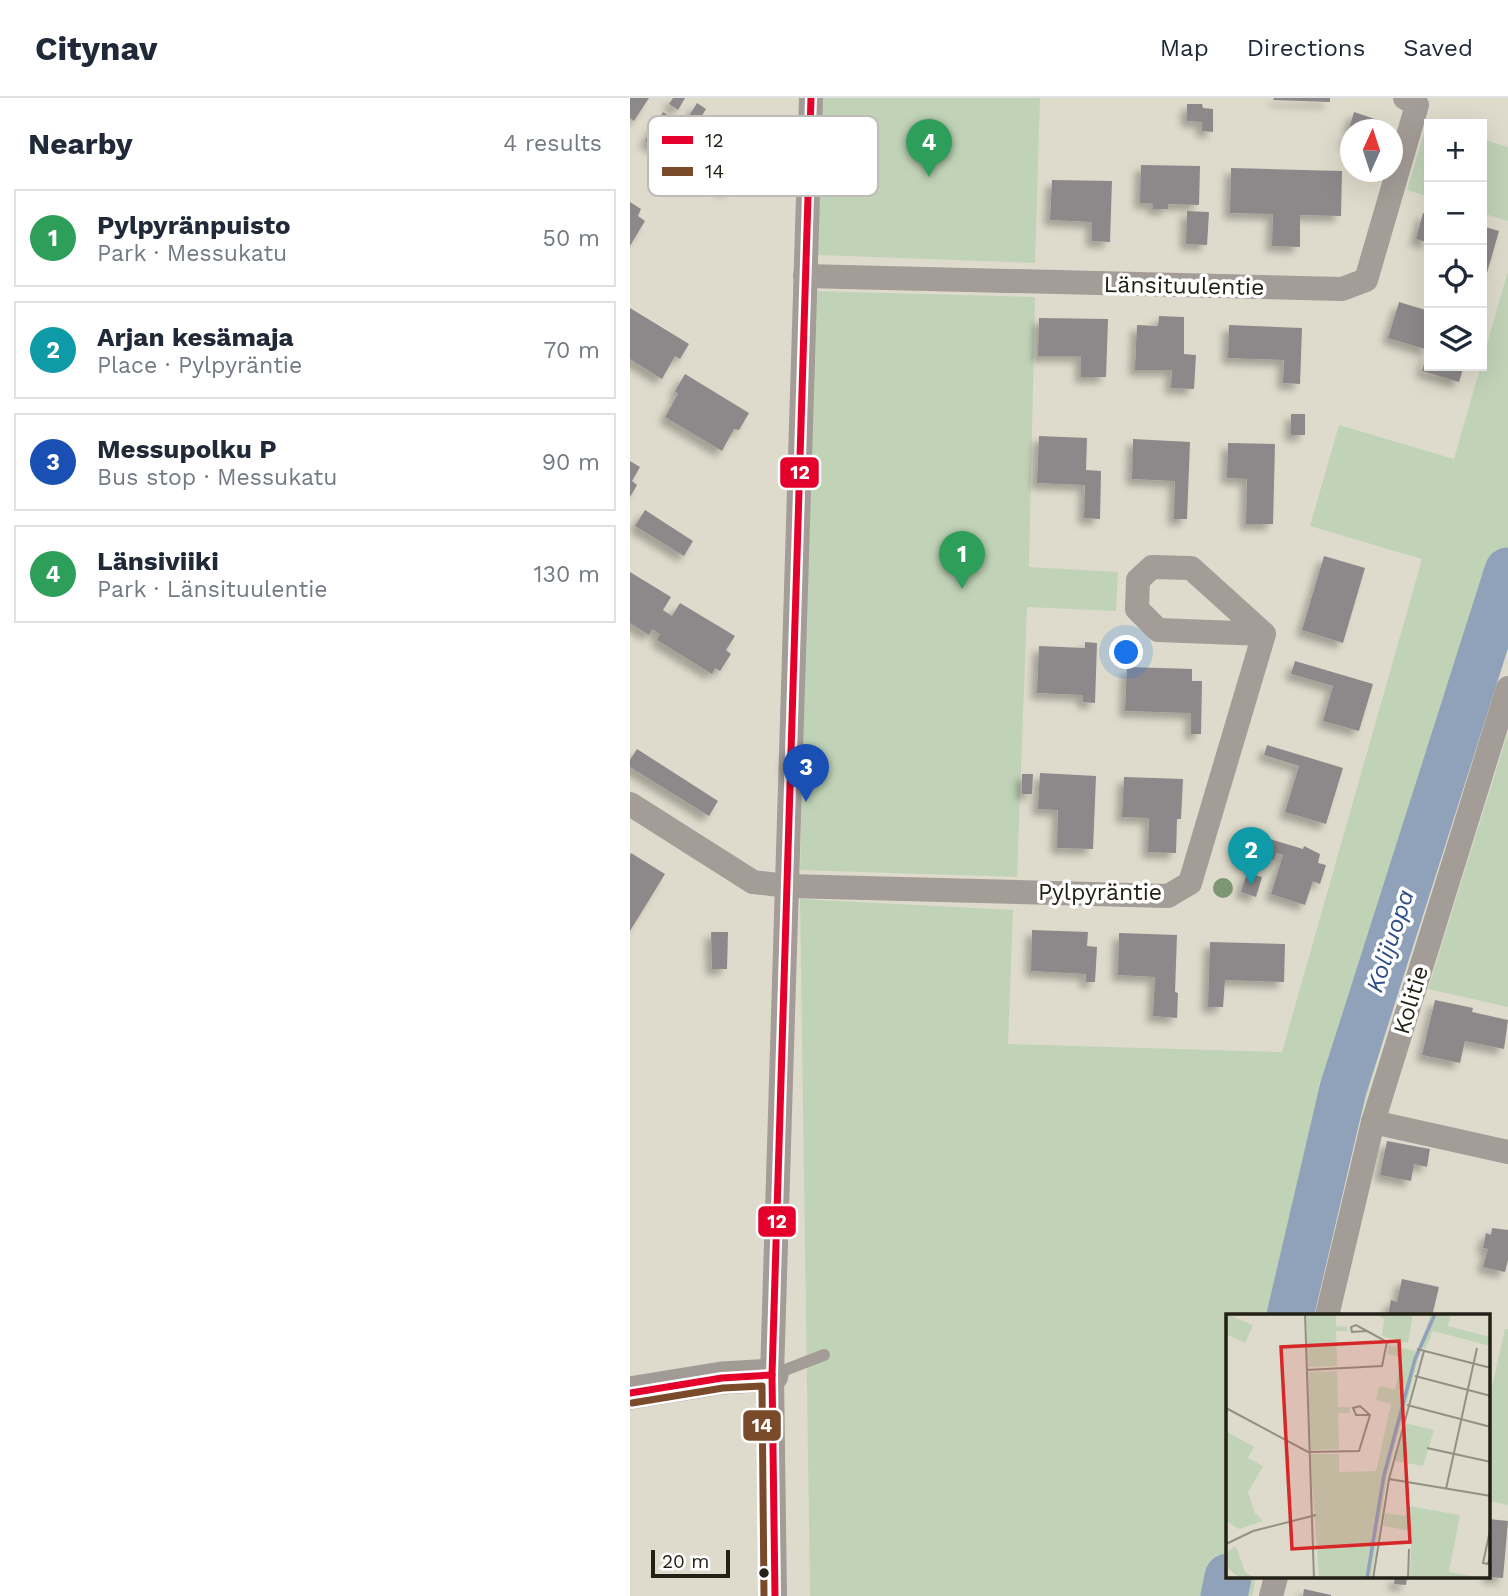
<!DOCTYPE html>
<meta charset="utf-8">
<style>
body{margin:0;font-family:"Work Sans",sans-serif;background:#f6f6f7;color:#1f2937}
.controls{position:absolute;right:21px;top:21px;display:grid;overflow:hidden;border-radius:0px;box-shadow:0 7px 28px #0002}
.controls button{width:63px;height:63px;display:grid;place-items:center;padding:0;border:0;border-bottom:2px solid #e0e1e3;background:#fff;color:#1f2937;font:35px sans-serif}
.compass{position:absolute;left:710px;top:21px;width:63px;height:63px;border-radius:50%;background:#fff;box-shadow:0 7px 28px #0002;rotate:3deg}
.scale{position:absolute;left:21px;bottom:18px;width:79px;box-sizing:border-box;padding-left:7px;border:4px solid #232116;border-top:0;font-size:19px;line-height:24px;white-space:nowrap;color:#232116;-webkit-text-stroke:5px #fff;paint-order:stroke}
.you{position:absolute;left:497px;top:555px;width:24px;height:24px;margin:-18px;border:5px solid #fff;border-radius:50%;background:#1a73e8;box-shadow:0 0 0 10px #1a73e833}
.badge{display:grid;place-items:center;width:46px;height:46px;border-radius:50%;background:#646256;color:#fff;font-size:23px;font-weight:700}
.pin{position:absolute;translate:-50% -58px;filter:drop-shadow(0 2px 4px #0008)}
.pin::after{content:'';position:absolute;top:37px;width:24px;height:21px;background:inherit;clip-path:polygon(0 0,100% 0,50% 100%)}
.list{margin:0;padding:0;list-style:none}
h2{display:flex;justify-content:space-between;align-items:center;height:91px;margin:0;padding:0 28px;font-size:30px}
h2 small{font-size:23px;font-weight:400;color:#747a83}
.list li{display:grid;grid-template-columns:46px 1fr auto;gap:21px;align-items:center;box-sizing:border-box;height:98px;margin:0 14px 14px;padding:0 14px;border:2px solid #e0e1e3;border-radius:0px}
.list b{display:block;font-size:26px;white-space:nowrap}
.list p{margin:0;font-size:23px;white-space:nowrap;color:#747a83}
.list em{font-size:23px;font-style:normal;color:#747a83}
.icon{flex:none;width:38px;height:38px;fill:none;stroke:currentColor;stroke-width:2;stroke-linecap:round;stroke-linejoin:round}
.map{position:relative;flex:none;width:878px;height:1498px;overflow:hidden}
header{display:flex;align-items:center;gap:42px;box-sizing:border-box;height:98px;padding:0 35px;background:#fff;border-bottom:2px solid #e0e1e3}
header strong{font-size:33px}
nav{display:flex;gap:38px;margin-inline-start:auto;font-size:24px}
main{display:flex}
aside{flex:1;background:#fff}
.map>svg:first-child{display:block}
.green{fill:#c0d3b7}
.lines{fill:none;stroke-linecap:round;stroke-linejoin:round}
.river{stroke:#90a1ba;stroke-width:47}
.building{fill:#8d898a;filter:url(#shadow)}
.lane{stroke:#a49c97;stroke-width:12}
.street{stroke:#a49c97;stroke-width:24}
.secondary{stroke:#a29b95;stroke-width:33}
.bus-1-casing{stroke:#fff;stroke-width:12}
.bus-2-casing{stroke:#fff;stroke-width:12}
.bus-1{stroke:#e4002b;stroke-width:7}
.bus-2{stroke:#7a4b2a;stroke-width:7}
.tree{fill:#7d9772}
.bus-dot{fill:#232116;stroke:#fff;stroke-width:2.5}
.labels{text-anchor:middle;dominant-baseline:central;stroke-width:7;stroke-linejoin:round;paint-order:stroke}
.street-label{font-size:23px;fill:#232116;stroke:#fff}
.water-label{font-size:24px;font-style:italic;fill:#304f88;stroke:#fff}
.inset-river{fill:none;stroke:#90a1ba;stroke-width:3.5}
.inset-road{fill:none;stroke:#939183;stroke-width:2}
.view{fill:#d62828;fill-opacity:0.15;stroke:#d62828;stroke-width:3.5}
.inset-edge{fill:none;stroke:#232116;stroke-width:3.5}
.key{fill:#fff;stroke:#bdbcb9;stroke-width:2}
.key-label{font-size:19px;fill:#232116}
.line-badge{stroke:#fff;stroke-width:2.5}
.badge-label{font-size:19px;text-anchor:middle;font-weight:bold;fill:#fff}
</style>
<header>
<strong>Citynav</strong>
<nav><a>Map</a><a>Directions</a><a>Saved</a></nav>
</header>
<main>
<aside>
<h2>Nearby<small>4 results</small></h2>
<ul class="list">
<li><span class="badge" style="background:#2e9e5b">1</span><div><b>Pylpyränpuisto</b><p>Park · Messukatu</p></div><em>50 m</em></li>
<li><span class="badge" style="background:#0f9aa8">2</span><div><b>Arjan kesämaja</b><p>Place · Pylpyräntie</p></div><em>70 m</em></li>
<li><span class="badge" style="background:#1a4fb4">3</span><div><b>Messupolku P</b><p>Bus stop · Messukatu</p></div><em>90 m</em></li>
<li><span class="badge" style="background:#2e9e5b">4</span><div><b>Länsiviiki</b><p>Park · Länsituulentie</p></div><em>130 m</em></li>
</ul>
</aside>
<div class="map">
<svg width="878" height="1498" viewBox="0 0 878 1498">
<defs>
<filter id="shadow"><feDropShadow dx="-6" dy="6" stdDeviation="3.5" flood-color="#0004"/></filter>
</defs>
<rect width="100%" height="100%" fill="#dedbcc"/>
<g class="green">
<polygon points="192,0 410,0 405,165 188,157"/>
<polygon points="797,25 802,26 799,26 799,99 777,92"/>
<polygon points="852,41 878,49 878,123 852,115"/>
<polygon points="878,173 878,532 830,684 735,1004 689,1175 680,1218 598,1218 598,1479 626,1479 622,1498 180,1498 170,801 383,812 378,946 652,954 792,461 680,428 709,327 824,361"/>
<polygon points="185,193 405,199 399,469 488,474 486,513 397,509 387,779 170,772"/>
<polygon points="878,634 878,909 798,891"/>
<polygon points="875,1231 878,1231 878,1407 859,1403 859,1302"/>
</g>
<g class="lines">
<g class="river">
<polyline points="660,1218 713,991 878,473"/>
<polyline points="594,1498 598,1479"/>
</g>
</g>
<g class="building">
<polygon points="0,0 19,0 4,23 0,20"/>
<polygon points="43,0 55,0 48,12 39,6"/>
<polygon points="644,0 700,0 700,4 643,2"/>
<polygon points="67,5 76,11 68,24 59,18"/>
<polygon points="557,6 572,6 573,10 583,11 583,34 572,33 572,24 557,23"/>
<polygon points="33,14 116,64 98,94 15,43"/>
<polygon points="724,14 751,23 748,32 720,32 720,46 715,44"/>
<polygon points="511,67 570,68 569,107 538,106 538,111 523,111 523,105 510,105"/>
<polygon points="601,70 712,73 711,118 670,117 670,149 642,148 643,116 600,115"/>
<polygon points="422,82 482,83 480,144 462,143 462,124 420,122"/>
<polygon points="0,104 11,111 8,118 15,123 0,148"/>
<polygon points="557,113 579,114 577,147 556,146"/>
<polygon points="793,115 799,117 799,145 786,141"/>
<polygon points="852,128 869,133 855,182 852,181"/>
<polygon points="769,204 799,213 799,268 834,268 829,284 792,273 798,252 758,240"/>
<polygon points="0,210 59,246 50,261 45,258 32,281 0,261"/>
<polygon points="529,218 554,219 554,256 566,257 564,291 541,290 542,272 505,272 507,227 528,228"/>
<polygon points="409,220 478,221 476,279 451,279 451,258 408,258"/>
<polygon points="599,227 672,230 670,286 653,285 654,262 598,260"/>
<polygon points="55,276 119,315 109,332 104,331 92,353 35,319 48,296 45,293"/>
<rect x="661" y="316" width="14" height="21"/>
<polygon points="409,338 457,340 456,372 471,373 470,421 454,420 455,387 407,385"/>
<polygon points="503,341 560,344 557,421 544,421 545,383 502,381"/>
<polygon points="598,345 645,346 643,426 616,426 617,381 597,380"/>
<polygon points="0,363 10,369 2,383 7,387 0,399"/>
<polygon points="15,412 63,443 54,458 5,428"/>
<polygon points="694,458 735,470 713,545 672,532"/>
<polygon points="0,474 41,499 33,512 42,518 50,505 105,538 96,552 101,556 90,573 85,570 82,576 27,542 30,536 22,531 19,537 0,525"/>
<polygon points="455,544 467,545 465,605 453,604 453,597 407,595 409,548 455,550"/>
<polygon points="665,563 743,586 729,633 693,623 703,588 661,576"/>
<polygon points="497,569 562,571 562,583 572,583 571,636 561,636 561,615 495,613"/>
<polygon points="637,647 713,670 696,726 655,714 669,668 634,657"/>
<polygon points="7,651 88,703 79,718 0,669 0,662"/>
<polygon points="410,675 466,678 463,751 427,750 428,712 408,711"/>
<polygon points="392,676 403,676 402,696 392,696"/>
<polygon points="494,679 553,681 551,721 547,721 546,755 518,754 519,720 492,719"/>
<polygon points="616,734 673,751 674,748 690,756 688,765 696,767 690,786 683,783 675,807 641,796 653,757 646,755 644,762 631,758 633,752 612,745"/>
<polygon points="1,755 35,776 0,833 0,757"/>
<polygon points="617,775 632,779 626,799 611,794"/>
<polygon points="402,832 458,834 457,848 467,849 465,884 456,884 456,876 401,873"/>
<polygon points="81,834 98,834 97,871 82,871"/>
<polygon points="489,835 547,837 545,894 548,895 547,920 523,918 525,879 488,877"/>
<polygon points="580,844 655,846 654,884 595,882 593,909 578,909"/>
<polygon points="805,902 843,910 842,914 878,922 874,951 835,943 830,965 792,957"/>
<polygon points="757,1043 800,1051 797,1069 784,1066 781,1083 750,1077"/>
<polygon points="862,1130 878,1132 878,1162 875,1174 853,1169 858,1151 853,1150 856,1135 861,1137"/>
<polygon points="772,1181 809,1189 802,1218 758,1218 761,1202 767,1204"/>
<polygon points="859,1421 878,1423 873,1480 859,1479"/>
<polygon points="765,1479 777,1479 776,1487 764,1486"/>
<polygon points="674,1491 701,1497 701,1498 673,1498"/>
</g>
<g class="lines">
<polyline class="lane" points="142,1277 194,1257"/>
<g class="street">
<polyline points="175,178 712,191 736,182 787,7 775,0"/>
<polyline points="0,706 123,784 158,788 538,798 560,785 634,536 561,470 522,469 508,482 507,511 528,532 634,536"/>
<polyline points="743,1024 878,1054"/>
<polyline points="697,1218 743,1024 878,590"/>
<polyline points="145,1498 142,1277 181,0"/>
<polyline points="641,1498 646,1479"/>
</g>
<polyline class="secondary" points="0,1295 92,1280 142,1277"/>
<g class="bus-1-casing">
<g id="bus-1">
<polyline points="0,1295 92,1280 142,1277"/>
<polyline points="145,1498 142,1277 181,0"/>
</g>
</g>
<g class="bus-2-casing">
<polyline id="bus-2" points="2,1305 93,1290 132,1288 134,1498"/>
</g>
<use href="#bus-1" class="bus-1"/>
<use href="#bus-2" class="bus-2"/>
</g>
<circle class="tree" cx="593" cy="790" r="10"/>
<circle class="bus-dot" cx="134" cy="1475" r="6"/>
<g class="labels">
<g class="street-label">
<text transform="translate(554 188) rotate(1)">Länsituulentie</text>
<text x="470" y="794">Pylpyräntie</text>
<text transform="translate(781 902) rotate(-73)">Kolitie</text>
</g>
<g class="water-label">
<text transform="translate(760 843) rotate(-72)">Kolijuopa</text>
</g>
</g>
<g transform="translate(596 1216)">
<rect width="264" height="264" fill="#dedbcc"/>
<path d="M0,0L27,11L19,29L0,20ZM80,0H110V12L121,13V17H110L111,52L82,53ZM150,0H187L182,29L156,22L158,5ZM197,0H225L222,12L264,23V32L207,17L199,35L193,32L204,3ZM163,31L194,38L161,163L145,264H93L84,140H113V158L150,157L165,90L150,86L153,72L169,75L176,44L161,40ZM111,57L112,93H124V99H112L113,135L84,136L82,58ZM179,109L208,116L197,152L169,147ZM0,117L28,133L22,144L37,152L22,178L29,199L37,207L13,215L0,207ZM182,192L234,201L223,258L257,264H184L186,217L157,212L159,199L180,202ZM10,232L19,258L29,264H14L0,253V238Z" fill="#c0d3b7"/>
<path class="inset-river" d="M141,265L158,161L189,45L209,0"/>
<path class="inset-road" d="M79,0L88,265M191,35L265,54M80,56L156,52L161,28L141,17L130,11L125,13L126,18L141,17M189,62L265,82M181,91L265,113M0,94L82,138L133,137L144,101L134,92L127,94L130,101H144M201,134L265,148M163,165L265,182M220,175L251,34M265,212L257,249L262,250L265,239M0,230L27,217L90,201M147,265L163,165L198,37M182,265L183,235"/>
<path class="view" d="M173,27L184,228L66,235L55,33Z"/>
<rect width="264" height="264" class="inset-edge"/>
</g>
<rect x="18" y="18" width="230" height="80" rx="10" class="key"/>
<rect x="32" y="38" width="31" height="8" fill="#e4002b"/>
<rect x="32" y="69" width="31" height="9" fill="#7a4b2a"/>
<g class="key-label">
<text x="75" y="49">12</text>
<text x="75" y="80">14</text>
</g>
<g class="line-badge">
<rect x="149" y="358" width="41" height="33" rx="7" fill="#e4002b"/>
<rect x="127" y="1107" width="40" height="33" rx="7" fill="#e4002b"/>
<rect x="112" y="1311" width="40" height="33" rx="7" fill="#7a4b2a"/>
</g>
<g class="badge-label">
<text x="170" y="381">12</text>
<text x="147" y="1130">12</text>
<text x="132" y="1334">14</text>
</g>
</svg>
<div class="controls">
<button>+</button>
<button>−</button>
<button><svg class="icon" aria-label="locate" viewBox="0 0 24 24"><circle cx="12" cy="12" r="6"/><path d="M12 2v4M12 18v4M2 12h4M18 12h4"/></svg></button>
<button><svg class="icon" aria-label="layers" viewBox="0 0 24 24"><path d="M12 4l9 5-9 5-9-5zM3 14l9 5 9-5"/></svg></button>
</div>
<svg class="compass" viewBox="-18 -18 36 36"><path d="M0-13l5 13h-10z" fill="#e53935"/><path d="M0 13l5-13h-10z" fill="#747a83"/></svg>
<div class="scale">20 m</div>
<div class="you"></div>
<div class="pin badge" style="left:332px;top:491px;background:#2e9e5b">1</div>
<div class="pin badge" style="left:621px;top:787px;background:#0f9aa8">2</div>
<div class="pin badge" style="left:176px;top:704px;background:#1a4fb4">3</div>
<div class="pin badge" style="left:299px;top:79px;background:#2e9e5b">4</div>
</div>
</main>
